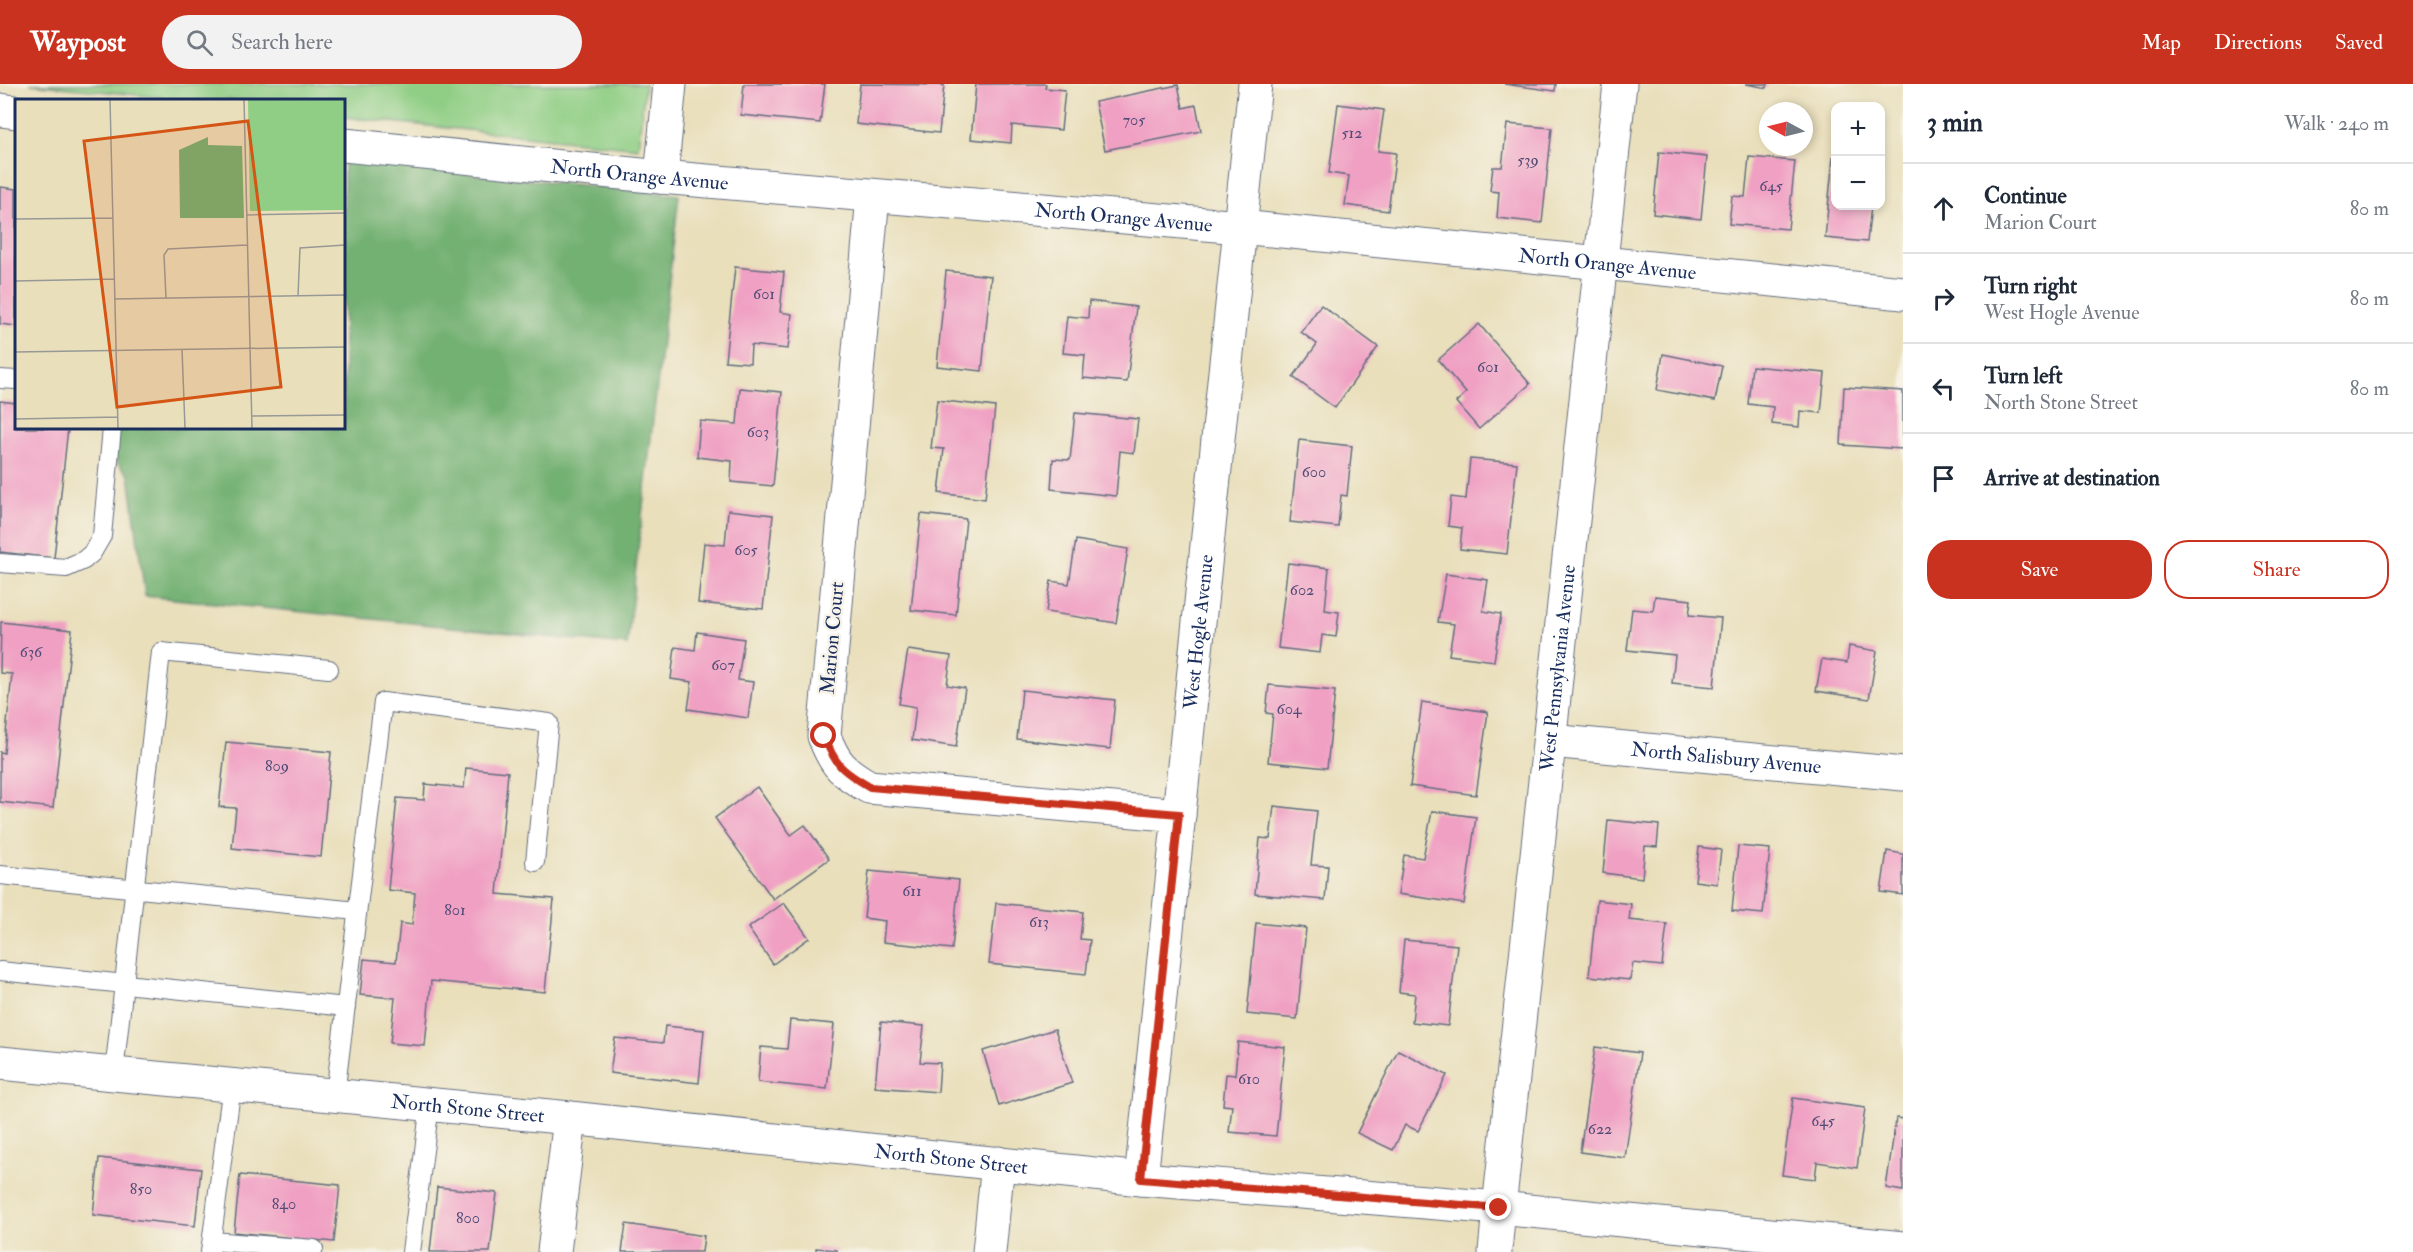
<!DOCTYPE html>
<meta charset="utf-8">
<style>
body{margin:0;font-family:"IM FELL Double Pica",serif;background:#f2f2f3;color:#1f2937}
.controls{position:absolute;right:18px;top:18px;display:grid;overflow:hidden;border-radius:12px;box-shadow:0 3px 9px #0003}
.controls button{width:54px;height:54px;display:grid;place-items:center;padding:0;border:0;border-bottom:2px solid #e0e1e3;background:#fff;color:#1f2937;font:30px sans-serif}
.compass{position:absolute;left:1759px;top:18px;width:54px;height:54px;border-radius:50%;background:#fff;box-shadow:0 3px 9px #0003;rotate:277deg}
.stop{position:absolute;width:18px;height:18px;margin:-14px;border:4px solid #c8321e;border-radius:50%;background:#fff}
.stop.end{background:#c8321e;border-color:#fff;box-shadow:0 2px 6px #0008}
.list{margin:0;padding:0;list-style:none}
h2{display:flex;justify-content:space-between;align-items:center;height:78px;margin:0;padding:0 24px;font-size:26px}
h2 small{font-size:20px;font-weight:400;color:#747a83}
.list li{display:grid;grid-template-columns:39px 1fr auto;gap:18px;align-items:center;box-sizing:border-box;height:90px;padding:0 24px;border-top:2px solid #e0e1e3}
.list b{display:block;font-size:22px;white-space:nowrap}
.list p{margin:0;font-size:20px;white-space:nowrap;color:#747a83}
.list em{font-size:20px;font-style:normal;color:#747a83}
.actions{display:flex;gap:12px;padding:18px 24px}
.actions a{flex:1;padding:14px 0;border:2px solid #c8321e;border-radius:24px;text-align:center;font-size:21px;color:#c8321e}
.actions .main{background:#c8321e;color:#fff}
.icon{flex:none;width:33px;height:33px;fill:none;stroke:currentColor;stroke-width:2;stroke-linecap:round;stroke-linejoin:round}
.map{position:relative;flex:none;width:1903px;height:1168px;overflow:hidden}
header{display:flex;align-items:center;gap:36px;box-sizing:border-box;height:84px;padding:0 30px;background:#c8321e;color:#fff}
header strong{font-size:28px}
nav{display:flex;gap:33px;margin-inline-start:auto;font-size:21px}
.search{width:420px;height:54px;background:#f2f2f3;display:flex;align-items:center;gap:15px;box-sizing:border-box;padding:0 21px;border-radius:33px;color:#747a83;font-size:22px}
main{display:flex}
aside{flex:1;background:#fff}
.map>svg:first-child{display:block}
.green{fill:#8fce84;stroke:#557e71;stroke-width:1.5}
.forest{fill:#73b172;stroke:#477068;stroke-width:1.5}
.building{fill:#f0a0c3}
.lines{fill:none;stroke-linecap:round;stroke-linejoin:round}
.lane-casing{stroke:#636d7f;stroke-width:20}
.street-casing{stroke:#636d7f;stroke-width:35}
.secondary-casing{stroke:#636d7f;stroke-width:35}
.lane{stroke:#fff;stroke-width:18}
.street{stroke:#fff;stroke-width:33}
.secondary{stroke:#fff;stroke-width:33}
.route{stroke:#c8321e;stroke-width:8}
.labels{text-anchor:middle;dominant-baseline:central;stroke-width:5;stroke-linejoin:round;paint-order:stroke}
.number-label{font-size:16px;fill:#504b77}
.street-label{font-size:20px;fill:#1b2f5e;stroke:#f7f3e8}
.inset-road{fill:none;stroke:#979996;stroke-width:1.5}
.view{fill:#d45514;fill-opacity:0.15;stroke:#d45514;stroke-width:3}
.inset-edge{fill:none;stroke:#1b2f5e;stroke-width:3}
</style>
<header>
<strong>Waypost</strong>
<div class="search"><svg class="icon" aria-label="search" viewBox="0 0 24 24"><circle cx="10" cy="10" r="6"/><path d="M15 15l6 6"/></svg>Search here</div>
<nav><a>Map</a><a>Directions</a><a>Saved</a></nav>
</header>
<main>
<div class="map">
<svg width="1903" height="1168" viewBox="0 0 1903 1168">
<rect width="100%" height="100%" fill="#f7f3e8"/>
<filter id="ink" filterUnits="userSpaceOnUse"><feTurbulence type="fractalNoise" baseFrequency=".0167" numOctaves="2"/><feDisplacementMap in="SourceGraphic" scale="12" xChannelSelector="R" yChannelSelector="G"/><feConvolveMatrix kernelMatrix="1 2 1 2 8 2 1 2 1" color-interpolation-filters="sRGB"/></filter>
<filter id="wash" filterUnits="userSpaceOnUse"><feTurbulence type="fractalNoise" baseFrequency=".008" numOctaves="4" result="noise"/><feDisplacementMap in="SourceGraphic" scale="24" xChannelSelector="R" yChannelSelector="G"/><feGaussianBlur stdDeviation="1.35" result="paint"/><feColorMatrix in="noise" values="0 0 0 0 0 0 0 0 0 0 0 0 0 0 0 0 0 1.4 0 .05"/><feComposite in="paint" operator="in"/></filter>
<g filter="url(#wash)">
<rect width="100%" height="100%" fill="#e9dfbb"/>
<polygon class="green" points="30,0 645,0 638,64 344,33 344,16 187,16"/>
<polygon class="forest" points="344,77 679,111 627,561 145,512 129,391 109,370 99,344 344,344"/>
<g id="blocks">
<g class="building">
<polygon points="744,0 825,0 820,39 741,31"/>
<polygon points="860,0 944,1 939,49 856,40"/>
<polygon points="976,0 1046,0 1045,4 1065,6 1061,46 1012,41 1011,59 971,55"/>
<polygon points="1504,0 1556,0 1555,7"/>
<polygon points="1746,0 1768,0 1767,4"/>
<polygon points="1178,1 1183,24 1196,21 1201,47 1105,66 1095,18"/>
<polygon points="1338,20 1384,26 1378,67 1396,69 1388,127 1345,121 1349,92 1329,89"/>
<polygon points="1507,40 1552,44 1542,139 1497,134 1499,108 1490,107 1493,83 1502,83"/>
<polygon points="1659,68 1707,73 1701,135 1653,130"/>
<polygon points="1749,73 1795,77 1788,145 1729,140 1732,112 1745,113"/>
<polygon points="1833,73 1836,73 1836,122 1871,122 1867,158 1825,154"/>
<polygon points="0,103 16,105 16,242 0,240"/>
<polygon points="735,183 784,188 780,228 792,230 788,265 751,261 750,279 725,277"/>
<polygon points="946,187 991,192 982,287 937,282"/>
<polygon points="1089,217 1136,223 1127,298 1083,294 1085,271 1063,269 1067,232 1088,234"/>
<polygon points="1321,221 1378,263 1335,324 1293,293 1317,260 1301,248"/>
<polygon points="1479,240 1530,300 1479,345 1456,318 1466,309 1438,276"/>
<polygon points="1663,270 1722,282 1715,317 1657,306"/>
<polygon points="1752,282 1825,289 1821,329 1800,327 1799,343 1772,340 1773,323 1748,320"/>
<polygon points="1844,303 1903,307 1903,365 1841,361"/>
<polygon points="740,304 782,308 773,402 731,398 732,377 697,373 700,337 737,340"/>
<polygon points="937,316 995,323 985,415 939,409 944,365 931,364"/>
<polygon points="0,317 16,319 16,344 68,344 54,474 0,468"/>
<polygon points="1075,329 1138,335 1134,369 1120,367 1116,412 1051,405 1053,375 1070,376"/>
<polygon points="1299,356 1352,362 1347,412 1341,411 1338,443 1290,438"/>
<polygon points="1470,375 1517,379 1507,470 1460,465 1462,444 1448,442 1451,413 1466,415"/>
<polygon points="728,426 773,431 763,525 698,519 704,459 725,461"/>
<polygon points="921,430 966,435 956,531 911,526"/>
<polygon points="1076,456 1128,465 1116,539 1046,528 1051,497 1069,500"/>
<polygon points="1288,479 1329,484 1325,526 1339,528 1336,553 1322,551 1320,569 1278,564"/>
<polygon points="1446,490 1488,496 1483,527 1501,530 1494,577 1449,571 1454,540 1438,538"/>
<polygon points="1655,512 1691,516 1689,531 1721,534 1714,603 1672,599 1675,571 1627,566 1632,525 1653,527"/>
<polygon points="1,538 72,546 53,724 0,718 0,668 4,669 12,590 0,589"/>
<polygon points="697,548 744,555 738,596 753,598 748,634 688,625 692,598 671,595 675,563 695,566"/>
<polygon points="1849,562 1877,567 1869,615 1816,607 1822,575 1847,579"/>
<polygon points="908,566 951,572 947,601 965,604 956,663 912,656 916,623 899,620"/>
<polygon points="1269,601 1335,607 1327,684 1268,678 1273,630 1266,629"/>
<polygon points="1022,606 1115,616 1110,665 1017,655"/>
<polygon points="1422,618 1488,628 1476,711 1410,702"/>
<polygon points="226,658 331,668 321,773 232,764 236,724 219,723"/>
<polygon points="466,684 508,688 497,810 554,815 545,908 431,897 425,962 390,959 395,914 360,911 364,875 396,878 400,839 412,841 415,809 388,806 397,714 424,716 425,700 464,704"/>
<polygon points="757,703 791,751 805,741 829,775 773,815 715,734"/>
<polygon points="1274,722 1317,727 1311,781 1328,782 1325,816 1255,810 1260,754 1270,755"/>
<polygon points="1432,727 1476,733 1464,820 1398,810 1404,771 1423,774"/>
<polygon points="1608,736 1659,741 1657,763 1645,762 1642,794 1603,789"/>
<polygon points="1738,762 1770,765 1763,830 1732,827"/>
<polygon points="1699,763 1721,766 1717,800 1695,797"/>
<polygon points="1887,767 1903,770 1903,811 1881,808"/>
<polygon points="869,787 959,796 952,865 883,858 885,837 864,834"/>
<polygon points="1597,816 1631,820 1629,836 1667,840 1662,882 1633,879 1630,896 1589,892"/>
<polygon points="784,819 809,854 773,880 748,844"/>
<polygon points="996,819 1083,828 1080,855 1090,856 1086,890 989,880"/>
<polygon points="1256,839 1306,844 1297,935 1247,930"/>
<polygon points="1404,856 1457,861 1448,942 1412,938 1415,910 1399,908"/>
<polygon points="790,936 834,940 827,1005 758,998 761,963 787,965"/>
<polygon points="881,938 924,942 920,978 940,979 938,1008 875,1003"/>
<polygon points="665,942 704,946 699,999 610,989 615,954 663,959"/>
<polygon points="1055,945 1072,999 999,1022 983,967"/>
<polygon points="1238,958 1285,963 1276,1052 1229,1048 1232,1022 1223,1021 1226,990 1235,991"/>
<polygon points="1595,963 1640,969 1625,1074 1580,1068"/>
<polygon points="1398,966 1447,991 1418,1047 1405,1041 1393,1066 1357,1049"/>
<polygon points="1793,1014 1865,1024 1857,1084 1817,1078 1815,1095 1782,1091"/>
<polygon points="1896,1034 1903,1035 1903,1107 1886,1104"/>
<polygon points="99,1074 201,1085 195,1142 93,1131"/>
<polygon points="240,1091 340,1101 334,1158 234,1148"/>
<polygon points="437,1103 497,1109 490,1168 430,1168"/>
<polygon points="626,1140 704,1152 702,1168 622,1168"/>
<polygon points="816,1164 837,1166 837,1168 816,1168"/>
</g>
</g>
</g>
<g filter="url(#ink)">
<use href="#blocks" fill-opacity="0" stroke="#636d7f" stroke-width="1.5"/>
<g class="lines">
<g class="lane-casing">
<g id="lane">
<polyline points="0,295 16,296"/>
<polyline points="0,479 66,484 84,476 92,469 102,452 112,344"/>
<polyline points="0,791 357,827"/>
<polyline points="0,887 346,923"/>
<polyline points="114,989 161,568 329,585"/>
<polyline points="335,1011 383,618 549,639 535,778"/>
<polyline points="212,1157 314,1165"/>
<polyline points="210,1168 232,1001"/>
<polyline points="411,1168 430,1020"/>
</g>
</g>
<g class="street-casing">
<g id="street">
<polyline points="661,93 670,0"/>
<path d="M873,112L824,652C835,681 842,687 869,703L1179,731"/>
<path id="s1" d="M1550,657L1903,690"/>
<path id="s2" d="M1141,1095L1255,0"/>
<polyline points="554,1168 570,1034"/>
<polyline points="989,1168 998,1079"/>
<polyline points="1495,1168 1499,1124"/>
</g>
</g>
<g class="secondary-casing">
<g id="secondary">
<polyline points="0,26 16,28"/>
<path id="s3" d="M344,61L661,93L1240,143L1903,209"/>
<path id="s4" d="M0,979L570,1034L1141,1095L1499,1124L1903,1164"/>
<path id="s5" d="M1499,1124L1620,0"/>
</g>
</g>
<use href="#lane" class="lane"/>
<use href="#street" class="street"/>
<use href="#secondary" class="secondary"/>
</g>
</g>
<g class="lines" filter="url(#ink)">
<path class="route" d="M824,652C835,681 842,687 870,703L1179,730L1141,1095L1499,1124"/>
</g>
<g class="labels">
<g class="number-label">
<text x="1134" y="36">705</text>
<text x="1352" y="49">512</text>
<text x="1528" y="76">539</text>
<text x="1771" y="102">645</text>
<text x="764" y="210">601</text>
<text x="1488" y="283">601</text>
<text x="758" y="348">603</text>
<text x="1314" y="388">600</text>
<text x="746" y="466">605</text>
<text x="1302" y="506">602</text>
<text x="31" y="568">636</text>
<text x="723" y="581">607</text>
<text x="1289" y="625">604</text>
<text x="277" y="682">809</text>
<text x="912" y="807">611</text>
<text x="455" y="826">801</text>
<text x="1039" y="838">613</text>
<text x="1249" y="995">610</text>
<text x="1823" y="1037">645</text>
<text x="1600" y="1045">622</text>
<text x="141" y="1105">850</text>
<text x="284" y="1120">840</text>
<text x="468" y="1134">800</text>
</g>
<g class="street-label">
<text stroke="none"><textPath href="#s3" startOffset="297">North Orange Avenue</textPath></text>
<text stroke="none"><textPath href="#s3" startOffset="783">North Orange Avenue</textPath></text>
<text stroke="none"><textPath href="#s3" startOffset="1269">North Orange Avenue</textPath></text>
<text stroke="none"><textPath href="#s2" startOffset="550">West Hogle Avenue</textPath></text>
<text transform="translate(832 554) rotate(-85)">Marion Court</text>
<text stroke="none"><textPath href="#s5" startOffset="543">West Pennsylvania Avenue</textPath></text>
<text stroke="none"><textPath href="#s1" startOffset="177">North Salisbury Avenue</textPath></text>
<text stroke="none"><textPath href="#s4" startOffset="470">North Stone Street</textPath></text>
<text stroke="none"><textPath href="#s4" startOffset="956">North Stone Street</textPath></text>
</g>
</g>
<g transform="translate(15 15)">
<rect width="330" height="330" fill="#e9dfbb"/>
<path d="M233,1H330V111L235,112Z" fill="#8fce84"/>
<path d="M193,38V46L227,47L229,119H165L164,51Z" fill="#73b172"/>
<path class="inset-road" d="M95,1L103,329M229,1L237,329M231,116L330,114M0,120L98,119M0,182L99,180M283,197L285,149L330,146M151,199L149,156L153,150L232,146M99,200L330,196M167,250L170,329M0,253L330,248M237,317L330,316M0,320L103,318"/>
<path class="view" d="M233,22L266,288L102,308L69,42Z"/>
<rect width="330" height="330" class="inset-edge"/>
</g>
</svg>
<div class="controls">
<button>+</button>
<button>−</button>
</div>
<svg class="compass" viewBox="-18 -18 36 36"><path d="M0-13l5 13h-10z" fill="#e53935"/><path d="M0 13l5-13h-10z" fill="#747a83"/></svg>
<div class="stop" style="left:824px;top:652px"></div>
<div class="stop end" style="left:1499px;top:1124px"></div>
</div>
<aside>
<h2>3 min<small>Walk · 240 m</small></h2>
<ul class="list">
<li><svg class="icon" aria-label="ahead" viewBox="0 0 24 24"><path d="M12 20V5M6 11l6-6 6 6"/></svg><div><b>Continue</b><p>Marion Court</p></div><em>80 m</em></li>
<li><svg class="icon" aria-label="right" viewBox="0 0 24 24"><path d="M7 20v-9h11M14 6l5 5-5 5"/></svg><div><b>Turn right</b><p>West Hogle Avenue</p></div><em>80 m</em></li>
<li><svg class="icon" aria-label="left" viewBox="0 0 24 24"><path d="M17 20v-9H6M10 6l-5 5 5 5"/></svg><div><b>Turn left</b><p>North Stone Street</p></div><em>80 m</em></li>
<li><svg class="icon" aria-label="arrive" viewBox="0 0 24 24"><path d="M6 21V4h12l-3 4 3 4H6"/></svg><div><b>Arrive at destination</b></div></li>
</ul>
<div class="actions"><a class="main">Save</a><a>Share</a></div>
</aside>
</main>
